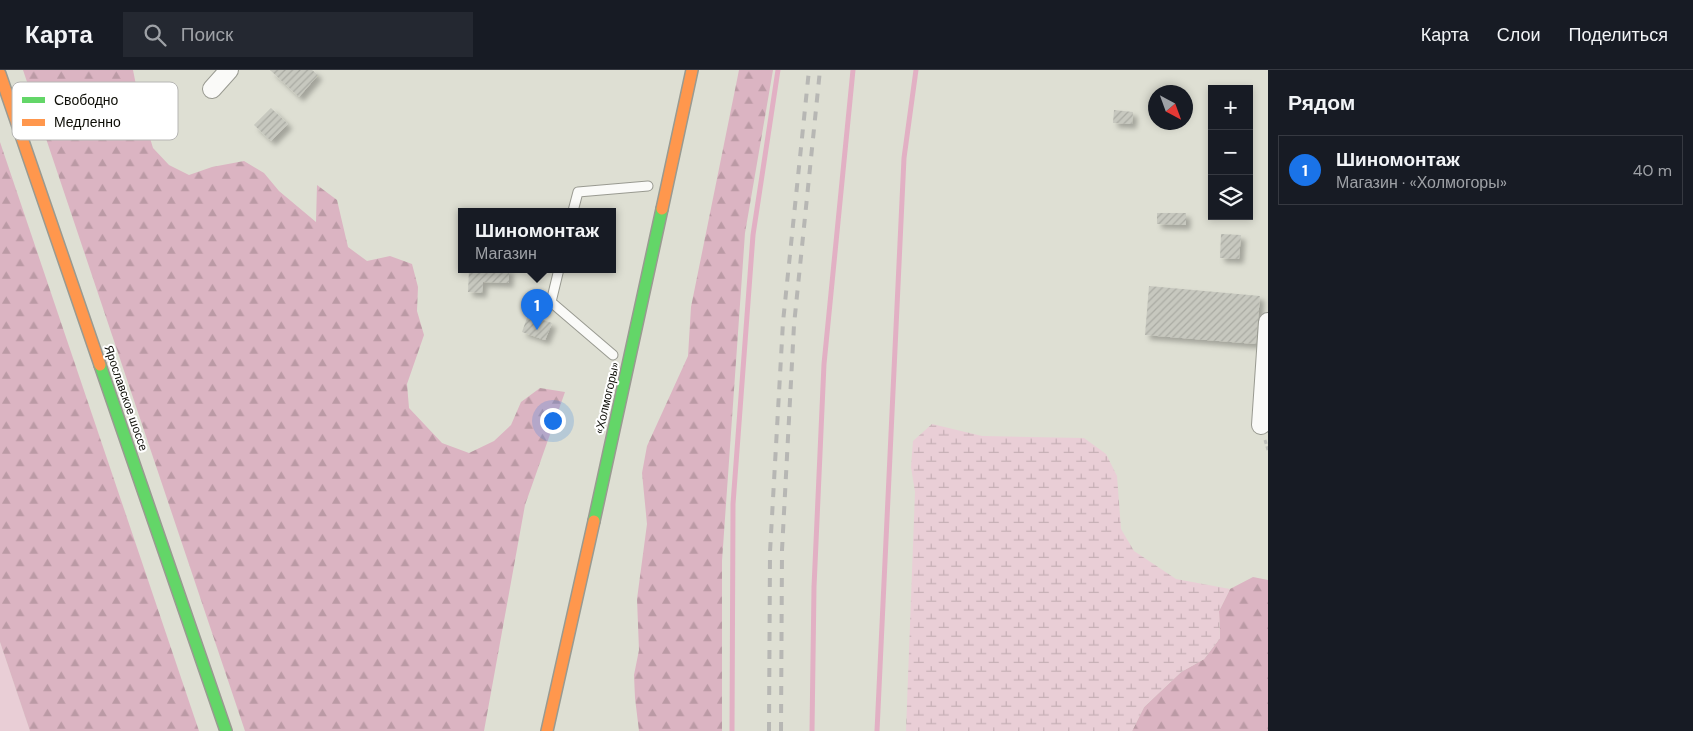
<!DOCTYPE html>
<html lang="ru">
<meta charset="utf-8">
<style>
body{margin:0;font-family:"DM Sans",sans-serif;background:#242831;color:#f1f3f6}
.controls{position:absolute;right:15px;top:15px;display:grid;overflow:hidden;border-radius:0px;box-shadow:0 2px 8px #0003}
.controls button{width:45px;height:45px;display:grid;place-items:center;padding:0;border:0;border-bottom:1px solid #363941;background:#171b24;color:#f1f3f6;font:25px sans-serif}
.compass{position:absolute;left:1148px;top:15px;width:45px;height:45px;border-radius:50%;background:#171b24;box-shadow:0 2px 8px #0003;rotate:139deg}
.you{position:absolute;left:552px;top:350px;width:18px;height:18px;margin:-12px;border:4px solid #fff;border-radius:50%;background:#1a73e8;box-shadow:0 0 0 8px #1a73e833}
.badge{display:grid;place-items:center;width:32px;height:32px;border-radius:50%;background:#1a73e8;color:#fff;font-size:16px;font-weight:700}
.pin{position:absolute;translate:-50% -41px;filter:drop-shadow(0 1px 2px #0008)}
.pin::after{content:'';position:absolute;top:26px;width:18px;height:15px;background:inherit;clip-path:polygon(0 0,100% 0,50% 100%)}
.popup{position:absolute;left:458px;top:138px;width:158px;height:65px;box-sizing:border-box;display:grid;place-content:center;border-radius:0px;background:#171b24;filter:drop-shadow(0 1px 4px #0005);font-size:16px;white-space:nowrap;color:#9ea1a6}
.popup b{font-size:19px;color:#f1f3f6}
.popup::after{content:'';position:absolute;left:50%;top:100%;margin-left:-10px;border:10px solid transparent;border-top-color:#171b24}
.list{margin:0;padding:0;list-style:none}
h2{display:flex;justify-content:space-between;align-items:center;height:65px;margin:0;padding:0 20px;font-size:21px}
h2 small{font-size:16px;font-weight:400;color:#9ea1a6}
.list li{display:grid;grid-template-columns:32px 1fr auto;gap:15px;align-items:center;box-sizing:border-box;height:70px;margin:0 10px 10px;padding:0 10px;border:1px solid #363941;border-radius:0px}
.list b{display:block;font-size:19px;white-space:nowrap}
.list p{margin:0;font-size:16px;white-space:nowrap;color:#9ea1a6}
.list em{font-size:16px;font-style:normal;color:#9ea1a6}
.icon{flex:none;width:28px;height:28px;fill:none;stroke:currentColor;stroke-width:2;stroke-linecap:round;stroke-linejoin:round}
.map{position:relative;flex:none;width:1268px;height:661px;overflow:hidden}
header{display:flex;align-items:center;gap:30px;box-sizing:border-box;height:70px;padding:0 25px;background:#171b24;border-bottom:1px solid #363941}
header strong{font-size:24px}
nav{display:flex;gap:28px;margin-inline-start:auto;font-size:18px}
.search{width:350px;height:45px;background:#242831;display:flex;align-items:center;gap:12px;box-sizing:border-box;padding:0 18px;border-radius:0px;color:#9ea1a6;font-size:19px}
main{display:flex}
aside{flex:1;background:#171b24}
.map>svg:first-child{display:block}
.grass{fill:#e9ced6}
.forest{fill:url(#forest-firs)}
.wetland{fill:url(#wetland-marsh)}
.lines{fill:none;stroke-linecap:round;stroke-linejoin:round}
.stream{stroke:#e2b0c4;stroke-width:5}
.building{fill:url(#building-hatch);filter:url(#shadow)}
.lane-casing{stroke:#999a91;stroke-width:11}
.street-casing{stroke:#999a91;stroke-width:20}
.fast-casing{stroke:#999a91;stroke-width:14}
.slow-casing{stroke:#999a91;stroke-width:14}
.path{stroke:#bebfba;stroke-width:3;stroke-dasharray:4 2.5;stroke-linecap:butt}
.lane{stroke:#fafaf8;stroke-width:9}
.street{stroke:#fafaf8;stroke-width:18}
.fast{stroke:#63d668;stroke-width:11}
.slow{stroke:#ff974d;stroke-width:11}
.rail{stroke:#b7b7b4;stroke-width:4;stroke-dasharray:9 9;stroke-linecap:butt}
.labels{text-anchor:middle;dominant-baseline:central;stroke-width:4;stroke-linejoin:round;paint-order:stroke}
.street-label{font-size:12px;fill:#0d0d06;stroke:#fff}
.key{fill:#fff;stroke:#b6b6b4;stroke-width:1}
.key-label{font-size:14px;fill:#0d0d06}
</style>
<header>
<strong>Карта</strong>
<div class="search"><svg class="icon" aria-label="search" viewBox="0 0 24 24"><circle cx="10" cy="10" r="6"/><path d="M15 15l6 6"/></svg>Поиск</div>
<nav><a>Карта</a><a>Слои</a><a>Поделиться</a></nav>
</header>
<main>
<div class="map">
<svg width="1268" height="661" viewBox="0 0 1268 661">
<defs>
<pattern id="forest-firs" width="22" height="20" patternUnits="userSpaceOnUse" patternTransform="scale(1.25)"><rect width="22" height="20" fill="#dbb4c2"/><path d="M5 1l3.5 6h-7zM16 11l3.5 6h-7z" fill="#bb9aa5"/></pattern>
<pattern id="wetland-marsh" width="20" height="14" patternUnits="userSpaceOnUse" patternTransform="scale(1.25)"><rect width="20" height="14" fill="#e9ced6"/><path d="M1 5h8M5 5V1M11 12h8M15 12V8" fill="none" stroke="#c7b0b6"/></pattern>
<pattern id="building-hatch" width="6" height="6" patternUnits="userSpaceOnUse" patternTransform="scale(1.25)"><rect width="6" height="6" fill="#c7c8bf"/><path d="M-1 1l2-2M0 6l6-6M5 7l2-2" fill="none" stroke="#aaaba3"/></pattern>
<filter id="shadow"><feDropShadow dx="4.5" dy="4.5" stdDeviation="2.5" flood-color="#0004"/></filter>
</defs>
<rect width="100%" height="100%" fill="#dedfd3"/>
<polygon class="grass" points="0,572 30,661 0,661"/>
<g class="forest">
<polygon points="23,0 133,0 140,35 153,78 169,95 189,105 212,97 244,91 264,103 279,121 316,152 317,115 337,130 348,177 367,191 390,186 412,194 418,217 417,241 424,265 407,314 409,338 442,373 469,383 494,371 511,355 521,332 540,318 565,322 525,435 484,661 245,661"/>
<polygon points="739,0 773,0 745,163 722,491 722,661 639,661 635,628 634,605 639,580 637,529 647,454 642,403 647,376 688,286 691,237"/>
<polygon points="0,72 199,661 30,661 0,572"/>
<polygon points="1253,507 1268,510 1268,661 1132,661 1144,637 1181,602 1204,589 1220,568 1219,541 1230,519"/>
</g>
<polygon class="wetland" points="932,354 982,366 1084,368 1106,384 1117,406 1121,459 1134,481 1176,509 1230,519 1219,541 1220,568 1204,589 1181,602 1144,637 1132,661 906,661 915,422 911,397 913,371"/>
<g class="lines">
<g class="stream">
<polyline points="732,661 733,434 753,165 778,0"/>
<polyline points="812,661 814,517 824,294 853,0"/>
<polyline points="877,661 904,88 916,0"/>
</g>
</g>
<g class="building">
<polygon points="270,0 312,0 318,5 299,27"/>
<polygon points="271,38 288,54 271,71 254,55"/>
<polygon points="1114,40 1133,42 1132,54 1113,53"/>
<polygon points="1157,143 1186,143 1186,155 1157,154"/>
<polygon points="1221,164 1241,165 1239,189 1220,188"/>
<polygon points="469,199 509,199 509,213 483,212 482,223 468,222"/>
<polygon points="1149,216 1260,226 1256,274 1145,265"/>
<polygon points="528,245 552,253 545,270 522,262"/>
</g>
<g class="lines">
<g class="lane-casing">
<g id="lane">
<polyline points="573,141 578,122 648,116"/>
<polyline points="559,199 551,232 613,285"/>
</g>
</g>
<g class="street-casing">
<g id="street">
<polyline points="212,19 229,0"/>
<polyline points="1261,355 1268,252"/>
</g>
</g>
<g class="fast-casing">
<g id="fast">
<polyline points="100,295 226,661"/>
<polyline points="594,451 662,139"/>
</g>
</g>
<g class="slow-casing">
<g id="slow">
<polyline points="0,4 100,295"/>
<polyline points="662,139 692,0"/>
<polyline points="547,661 594,451"/>
</g>
</g>
<polyline class="path" points="1265,370 1268,380"/>
<use href="#lane" class="lane"/>
<use href="#street" class="street"/>
<use href="#fast" class="fast"/>
<use href="#slow" class="slow"/>
<g class="rail">
<polyline points="769,661 770,482 783,252 809,0"/>
<polyline points="781,661 782,480 794,255 820,0"/>
</g>
</g>
<g class="labels">
<g class="street-label">
<text transform="translate(126 328) rotate(71)">Ярославское шоссе</text>
<text transform="translate(607 328) rotate(-77)">«Холмогоры»</text>
</g>
</g>
<rect x="12" y="12" width="166" height="58" rx="8" class="key"/>
<rect x="22" y="27" width="23" height="6" fill="#63d668"/>
<rect x="22" y="49" width="23" height="7" fill="#ff974d"/>
<g class="key-label">
<text x="54" y="35">Свободно</text>
<text x="54" y="57">Медленно</text>
</g>
</svg>
<div class="controls">
<button>+</button>
<button>−</button>
<button><svg class="icon" aria-label="layers" viewBox="0 0 24 24"><path d="M12 4l9 5-9 5-9-5zM3 14l9 5 9-5"/></svg></button>
</div>
<svg class="compass" viewBox="-18 -18 36 36"><path d="M0-13l5 13h-10z" fill="#e53935"/><path d="M0 13l5-13h-10z" fill="#9ea1a6"/></svg>
<div class="you"></div>
<div class="pin badge" style="left:537px;top:260px">1</div>
<div class="popup"><b>Шиномонтаж</b>Магазин</div>
</div>
<aside>
<h2>Рядом<small></small></h2>
<ul class="list">
<li><span class="badge">1</span><div><b>Шиномонтаж</b><p>Магазин · «Холмогоры»</p></div><em>40 m</em></li>
</ul>
</aside>
</main>
